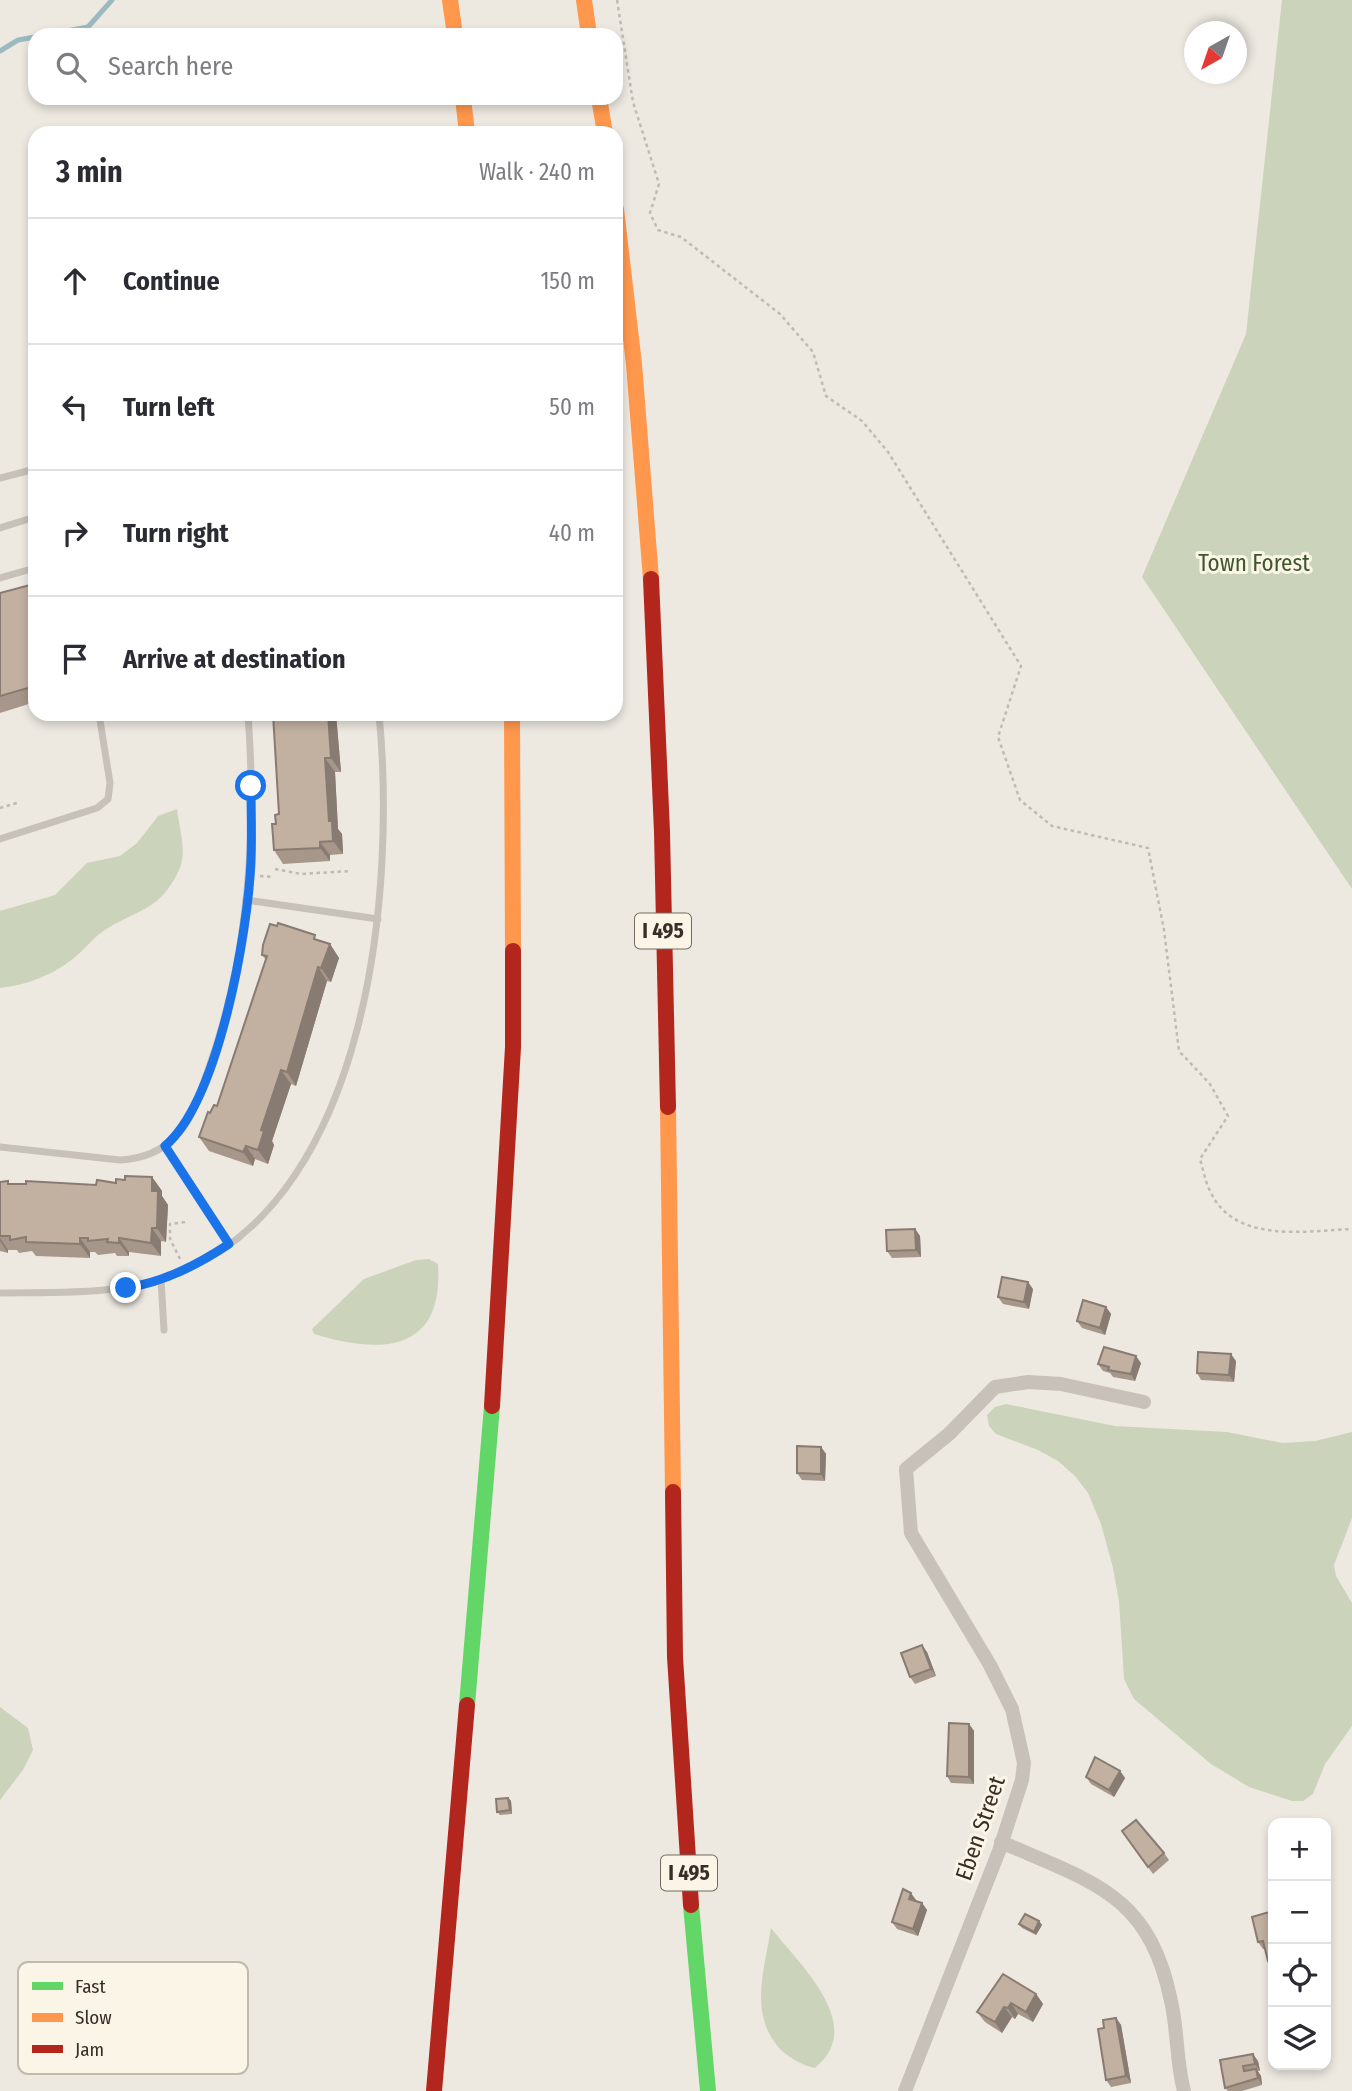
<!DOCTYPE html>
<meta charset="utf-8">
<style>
body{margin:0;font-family:"Fira Sans Condensed",sans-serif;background:#f2f2f3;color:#2b2b33}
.controls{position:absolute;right:21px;bottom:21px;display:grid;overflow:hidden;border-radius:14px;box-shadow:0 4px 10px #0003}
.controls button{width:63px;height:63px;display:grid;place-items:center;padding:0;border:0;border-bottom:2px solid #e1e1e2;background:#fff;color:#2b2b33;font:35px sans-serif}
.compass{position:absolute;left:1184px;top:21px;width:63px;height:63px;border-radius:50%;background:#fff;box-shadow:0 4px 10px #0003;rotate:220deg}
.stop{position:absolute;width:21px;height:21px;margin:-16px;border:5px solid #1a73e8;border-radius:50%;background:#fff}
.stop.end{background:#1a73e8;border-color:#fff;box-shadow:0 2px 7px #0008}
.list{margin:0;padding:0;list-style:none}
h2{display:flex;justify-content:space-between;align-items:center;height:91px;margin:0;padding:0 28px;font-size:30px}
h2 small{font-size:23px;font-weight:400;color:#7c7c81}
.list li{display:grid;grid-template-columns:46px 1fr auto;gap:21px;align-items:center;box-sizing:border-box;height:126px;padding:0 28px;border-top:2px solid #e1e1e2}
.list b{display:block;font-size:26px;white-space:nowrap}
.list em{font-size:23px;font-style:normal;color:#7c7c81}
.icon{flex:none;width:38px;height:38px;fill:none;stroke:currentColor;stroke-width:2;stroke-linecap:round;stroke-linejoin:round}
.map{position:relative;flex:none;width:1352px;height:2091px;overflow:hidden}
.search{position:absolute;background:#fff;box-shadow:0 4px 10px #0003;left:28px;top:28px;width:595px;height:77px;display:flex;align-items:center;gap:18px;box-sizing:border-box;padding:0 24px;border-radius:21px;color:#7c7c81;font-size:26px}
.panel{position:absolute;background:#fff;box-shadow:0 4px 10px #0003;left:28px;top:126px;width:595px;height:595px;border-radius:21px}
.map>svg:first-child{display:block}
.green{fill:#cbd4ba}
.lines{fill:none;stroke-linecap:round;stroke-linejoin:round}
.stream{stroke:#9bbac0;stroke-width:5}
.path{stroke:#bfbab2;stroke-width:2.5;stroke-dasharray:3.5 3.5;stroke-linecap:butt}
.lane{stroke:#c7c1b9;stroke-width:7}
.street{stroke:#c7c1b9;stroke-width:14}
.fast{stroke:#63d668;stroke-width:16}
.slow{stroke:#ff974d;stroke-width:16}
.jam{stroke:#b3261e;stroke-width:16}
.wall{fill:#a7978a}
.shaded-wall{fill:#887b71}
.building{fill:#c2b0a1;stroke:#887b71;stroke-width:2}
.route{stroke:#1a73e8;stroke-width:9}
.labels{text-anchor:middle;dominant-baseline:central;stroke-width:6;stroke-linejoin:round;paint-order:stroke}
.shield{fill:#faf5e7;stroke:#726a61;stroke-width:2}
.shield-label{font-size:21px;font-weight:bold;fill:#372f27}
.park-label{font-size:23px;fill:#3f572a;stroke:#faf5e7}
.street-label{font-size:23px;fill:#372f27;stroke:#faf5e7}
.key{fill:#faf5e7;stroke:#c0baad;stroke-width:2}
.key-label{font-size:19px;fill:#372f27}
</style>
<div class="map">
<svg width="1352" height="2091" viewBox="0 0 1352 2091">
<rect width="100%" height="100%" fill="#ede9e1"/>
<g class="green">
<polygon points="1282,0 1352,0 1352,889 1142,577 1246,334"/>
<path d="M177,809C179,827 187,852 180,868C160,913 135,909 102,932C92,939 84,950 74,958C53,975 27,985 0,988V911L55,895L87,863L120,856L137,843L158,816Z"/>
<path d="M429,1259L438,1264C444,1352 382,1355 314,1334L312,1329L364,1279L416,1260Z"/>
<polygon points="1006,1404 1115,1426 1227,1432 1282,1443 1315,1441 1352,1432 1352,1518 1334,1565 1336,1576 1352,1603 1352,1726 1325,1764 1313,1794 1303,1801 1292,1801 1249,1787 1211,1764 1134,1699 1124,1679 1119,1601 1113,1568 1101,1524 1088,1493 1075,1476 1058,1461 1038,1450 996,1434 989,1426 987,1415 995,1407"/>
<polygon points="0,1707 28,1728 33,1750 23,1770 0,1800"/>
<path d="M771,1928C798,1963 868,2025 815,2068C804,2066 791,2059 782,2051C748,2016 764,1972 771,1928Z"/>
</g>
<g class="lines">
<g class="stream">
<polyline points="45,35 88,27 112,0"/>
<polyline points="0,51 18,40 35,37"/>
</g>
<g class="path">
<path d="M617,0L633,102L659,184L650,213L658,230L681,237L780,314L813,352L826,396L862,421L888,452L1021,666L998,737L1020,800L1052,826L1148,848L1164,930L1179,1051L1210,1084L1228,1116L1200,1159C1203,1169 1205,1181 1210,1191C1234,1244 1305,1231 1352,1229"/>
<polyline points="0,808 20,802"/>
<polyline points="275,869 301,874 351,871"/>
<polyline points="260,876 274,877"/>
<polyline points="180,1259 170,1239 170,1224 186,1222"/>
</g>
<g class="lane">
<polyline points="0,478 35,469"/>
<polyline points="0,528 35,517"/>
<polyline points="0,578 35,568"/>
<polyline points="0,839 97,808 108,799 110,783 99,714"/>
<polyline points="246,900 378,919"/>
<polyline points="165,1146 229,1244"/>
<path d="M0,1147L120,1160C142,1159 161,1152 177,1135C192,1121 200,1092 207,1073C249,958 257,835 248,714"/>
<polyline points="161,1279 164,1330"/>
<path d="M0,1293C62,1292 125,1296 183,1271C370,1192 396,888 379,714"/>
</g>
<g class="street">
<path d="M1001,1842C1092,1882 1149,1893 1171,2001C1178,2031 1176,2061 1184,2091"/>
<polyline points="905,2091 999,1851 1022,1780 1024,1763 1012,1709 990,1665 911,1533 906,1469 949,1434 995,1387 1028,1382 1061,1384 1144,1402"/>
</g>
<g class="fast">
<polyline points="467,1705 492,1406"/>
<polyline points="691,1905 708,2091"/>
</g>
<g class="slow">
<polyline points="450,0 455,35"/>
<polyline points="584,0 589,35"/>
<polyline points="463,98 467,133"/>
<polyline points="599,98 605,133"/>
<polyline points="616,209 634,364 651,579"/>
<polyline points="512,714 513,951"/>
<polyline points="668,1107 673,1492"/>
</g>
<g class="jam">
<polyline points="651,579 662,832 668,1107"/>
<polyline points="492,1406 513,1047 513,951"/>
<polyline points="673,1492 675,1657 691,1905"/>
<polyline points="434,2091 467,1705"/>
</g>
</g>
<g class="wall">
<polygon points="30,585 35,592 35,702 0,713 0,593"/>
<polygon points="336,714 341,772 335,772 338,829 342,834 343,854 330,855 330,861 283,864 274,850 276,824 279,814"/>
<polygon points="319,941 330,944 339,958 331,982 327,981 296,1086 291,1084 272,1141 274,1145 268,1164 255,1159 253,1166 209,1151 199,1137 210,1113 217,1106 266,960 262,955"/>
<polygon points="152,1177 162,1191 162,1196 168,1205 166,1242 161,1241 161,1256 129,1252 129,1256 117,1256 115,1253 98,1255 95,1252 90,1252 90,1258 36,1256 32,1251 19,1253 17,1250 8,1250 8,1253 0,1251 0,1182 10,1184 96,1185 116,1183 125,1180"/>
<polygon points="915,1229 920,1236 921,1257 892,1258 887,1251"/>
<polygon points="1033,1289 1029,1309 1003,1304 998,1297"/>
<polygon points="1106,1307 1111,1314 1105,1335 1082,1328 1077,1321"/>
<polygon points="1236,1361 1234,1382 1201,1380 1197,1373"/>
<polygon points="1141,1363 1135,1381 1113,1377 1110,1373 1103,1371 1098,1364"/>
<polygon points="821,1447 826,1454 825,1481 802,1480 797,1473"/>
<polygon points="927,1652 936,1676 915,1684 910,1677"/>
<polygon points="969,1724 974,1731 974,1784 951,1783 947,1776"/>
<polygon points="1120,1771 1125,1778 1114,1797 1091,1784 1086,1777"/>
<polygon points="508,1798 511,1801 512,1814 500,1815 497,1812"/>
<polygon points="1122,1831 1164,1853 1169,1860 1153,1874"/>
<polygon points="916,1900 916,1901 922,1903 927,1910 918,1936 897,1929 892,1922"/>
<polygon points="1273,1911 1273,1968 1268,1961 1265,1949 1263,1949 1258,1942"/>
<polygon points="1039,1921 1042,1925 1036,1935 1022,1928 1019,1924"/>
<polygon points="1036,1994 1043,2004 1033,2022 1018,2014 1015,2019 1012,2017 1002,2033 985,2022 977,2012"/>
<polygon points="1116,2018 1121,2025 1131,2083 1111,2087 1106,2080"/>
<polygon points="1220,2060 1258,2061 1260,2071 1258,2071 1261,2076 1262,2085 1242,2091 1228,2091 1225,2088"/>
</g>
<g class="shaded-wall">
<polygon points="30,585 35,592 35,602"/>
<polygon points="328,714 336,714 341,772 331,758"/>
<polygon points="325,758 335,772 338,829 342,834 343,854 333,841 329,821"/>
<polygon points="320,842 330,855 330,861 320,848"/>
<polygon points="330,944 339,958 331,982 321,968"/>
<polygon points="318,967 327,981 296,1086 287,1072"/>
<polygon points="281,1070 291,1084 272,1141 274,1145 268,1164 258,1150 261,1130"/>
<polygon points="246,1146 255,1159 253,1166 243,1152"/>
<polygon points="152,1177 162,1191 162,1196 168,1205 166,1242 157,1228 152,1191"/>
<polygon points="152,1228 161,1241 161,1256 151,1243"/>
<polygon points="915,1229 920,1236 921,1257 916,1250"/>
<polygon points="0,1238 8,1250 8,1253 0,1241"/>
<polygon points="80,1238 90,1252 90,1258 80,1244"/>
<polygon points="119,1238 129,1252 129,1256 119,1243"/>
<polygon points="1028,1282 1033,1289 1029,1309 1024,1302"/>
<polygon points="1106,1307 1111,1314 1105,1335 1100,1328"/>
<polygon points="1231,1354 1236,1361 1234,1382 1229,1375"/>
<polygon points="1136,1356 1141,1363 1135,1381 1131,1374"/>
<polygon points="821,1447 826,1454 825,1481 821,1474"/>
<polygon points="922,1645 927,1652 936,1676 931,1669"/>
<polygon points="969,1724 974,1731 974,1784 969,1777"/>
<polygon points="1120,1771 1125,1778 1114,1797 1109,1790"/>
<polygon points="508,1798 511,1801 512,1814 510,1810"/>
<polygon points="911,1893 916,1900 914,1906 909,1899"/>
<polygon points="922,1903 927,1910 918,1936 913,1929"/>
<polygon points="1039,1921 1042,1925 1036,1935 1034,1932"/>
<polygon points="1036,1994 1043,2004 1033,2022 1026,2012"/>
<polygon points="1011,2003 1018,2014 1015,2019 1008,2008"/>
<polygon points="1004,2007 1012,2017 1002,2033 995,2022"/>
<polygon points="1116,2018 1121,2025 1131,2083 1126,2076"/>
<polygon points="1253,2054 1258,2061 1260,2071 1255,2064"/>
<polygon points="1256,2069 1261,2076 1262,2085 1258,2078"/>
</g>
<g class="building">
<polygon points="30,585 35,602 35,686 0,696 0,593"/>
<polygon points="273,714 328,714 331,758 325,758 329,821 332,821 333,841 320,842 320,848 274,850 272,824 276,824 275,815 279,814"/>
<polygon points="278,923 315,935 314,939 330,944 321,968 318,967 287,1072 281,1070 261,1130 264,1131 258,1150 246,1146 243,1152 199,1137 208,1112 210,1113 214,1105 217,1106 267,956 262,955 263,945 270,924 277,926"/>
<polygon points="125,1176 152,1177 152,1191 158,1191 157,1228 152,1228 151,1243 119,1238 119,1243 107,1242 108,1239 88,1241 88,1238 80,1238 80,1244 26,1242 26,1237 10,1240 10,1236 0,1236 0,1182 8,1181 8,1184 26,1184 26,1181 96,1185 97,1180 116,1183 116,1179 125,1180"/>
<polygon points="915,1229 916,1250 887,1251 886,1230"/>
<polygon points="1002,1277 1028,1282 1024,1302 998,1297"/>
<polygon points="1083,1300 1106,1307 1100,1328 1077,1321"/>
<polygon points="1104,1347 1136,1356 1131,1374 1108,1370 1109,1367 1098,1364"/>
<polygon points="1198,1352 1231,1354 1229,1375 1197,1373"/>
<polygon points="797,1446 821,1447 821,1474 797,1473"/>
<polygon points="922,1645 931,1669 910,1677 901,1653"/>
<polygon points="949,1723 969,1724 969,1777 947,1776"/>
<polygon points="1095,1757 1120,1771 1109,1790 1086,1777"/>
<polygon points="508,1798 510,1810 497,1812 496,1799"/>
<polygon points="1136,1820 1164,1853 1148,1867 1122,1831"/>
<polygon points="903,1889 911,1893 909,1899 922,1903 913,1929 892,1922"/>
<polygon points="1273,1911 1273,1960 1268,1961 1263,1941 1258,1942 1252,1917"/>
<polygon points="1025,1914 1039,1921 1034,1932 1019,1924"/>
<polygon points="1003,1974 1036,1994 1026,2012 1011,2003 1008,2008 1004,2007 995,2022 977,2012"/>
<polygon points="1116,2018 1126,2076 1106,2080 1098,2029 1104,2028 1103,2020"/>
<polygon points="1253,2054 1255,2064 1243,2066 1244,2071 1256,2069 1258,2078 1225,2088 1220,2060"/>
</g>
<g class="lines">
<path class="route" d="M126,1288C164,1282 197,1265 229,1244L165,1146C219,1100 248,932 251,861C252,836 251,811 251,786"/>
</g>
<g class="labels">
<g class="shield">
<rect x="635" y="913.5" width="56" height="35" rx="5"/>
<rect x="661" y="1855.5" width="56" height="35" rx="5"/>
</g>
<g class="shield-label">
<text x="663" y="931">I 495</text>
<text x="689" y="1873">I 495</text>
</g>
<g class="park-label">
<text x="1254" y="563">Town Forest</text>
</g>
<g class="street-label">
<text transform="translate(980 1828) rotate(-71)">Eben Street</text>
</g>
</g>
<rect x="18" y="1962" width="230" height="112" rx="10" class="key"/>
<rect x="32" y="1982" width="31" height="8" fill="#63d668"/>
<rect x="32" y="2013" width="31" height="9" fill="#ff974d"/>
<rect x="32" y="2045" width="31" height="8" fill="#b3261e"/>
<g class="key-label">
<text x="75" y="1993">Fast</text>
<text x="75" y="2024">Slow</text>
<text x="75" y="2056">Jam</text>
</g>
</svg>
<div class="controls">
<button>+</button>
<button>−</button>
<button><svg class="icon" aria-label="locate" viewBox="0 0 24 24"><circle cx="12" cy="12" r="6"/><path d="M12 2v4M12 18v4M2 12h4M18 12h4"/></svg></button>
<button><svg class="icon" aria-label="layers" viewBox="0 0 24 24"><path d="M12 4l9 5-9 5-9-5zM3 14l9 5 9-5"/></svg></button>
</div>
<svg class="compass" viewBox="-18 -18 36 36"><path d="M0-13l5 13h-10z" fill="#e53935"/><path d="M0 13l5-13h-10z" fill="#7c7c81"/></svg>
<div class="stop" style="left:251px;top:786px"></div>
<div class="stop end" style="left:126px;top:1288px"></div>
<div class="search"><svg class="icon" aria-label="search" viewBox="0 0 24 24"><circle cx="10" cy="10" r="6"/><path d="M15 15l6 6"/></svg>Search here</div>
<section class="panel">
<h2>3 min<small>Walk · 240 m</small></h2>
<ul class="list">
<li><svg class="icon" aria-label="ahead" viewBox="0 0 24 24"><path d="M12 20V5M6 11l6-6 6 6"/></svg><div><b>Continue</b></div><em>150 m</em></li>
<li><svg class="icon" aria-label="left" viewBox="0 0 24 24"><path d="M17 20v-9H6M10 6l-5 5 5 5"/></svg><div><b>Turn left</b></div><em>50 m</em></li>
<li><svg class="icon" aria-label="right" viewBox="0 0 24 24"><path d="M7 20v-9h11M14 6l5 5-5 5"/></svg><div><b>Turn right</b></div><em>40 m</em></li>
<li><svg class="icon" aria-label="arrive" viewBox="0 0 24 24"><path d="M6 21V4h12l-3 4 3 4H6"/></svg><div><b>Arrive at destination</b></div></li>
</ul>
</section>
</div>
